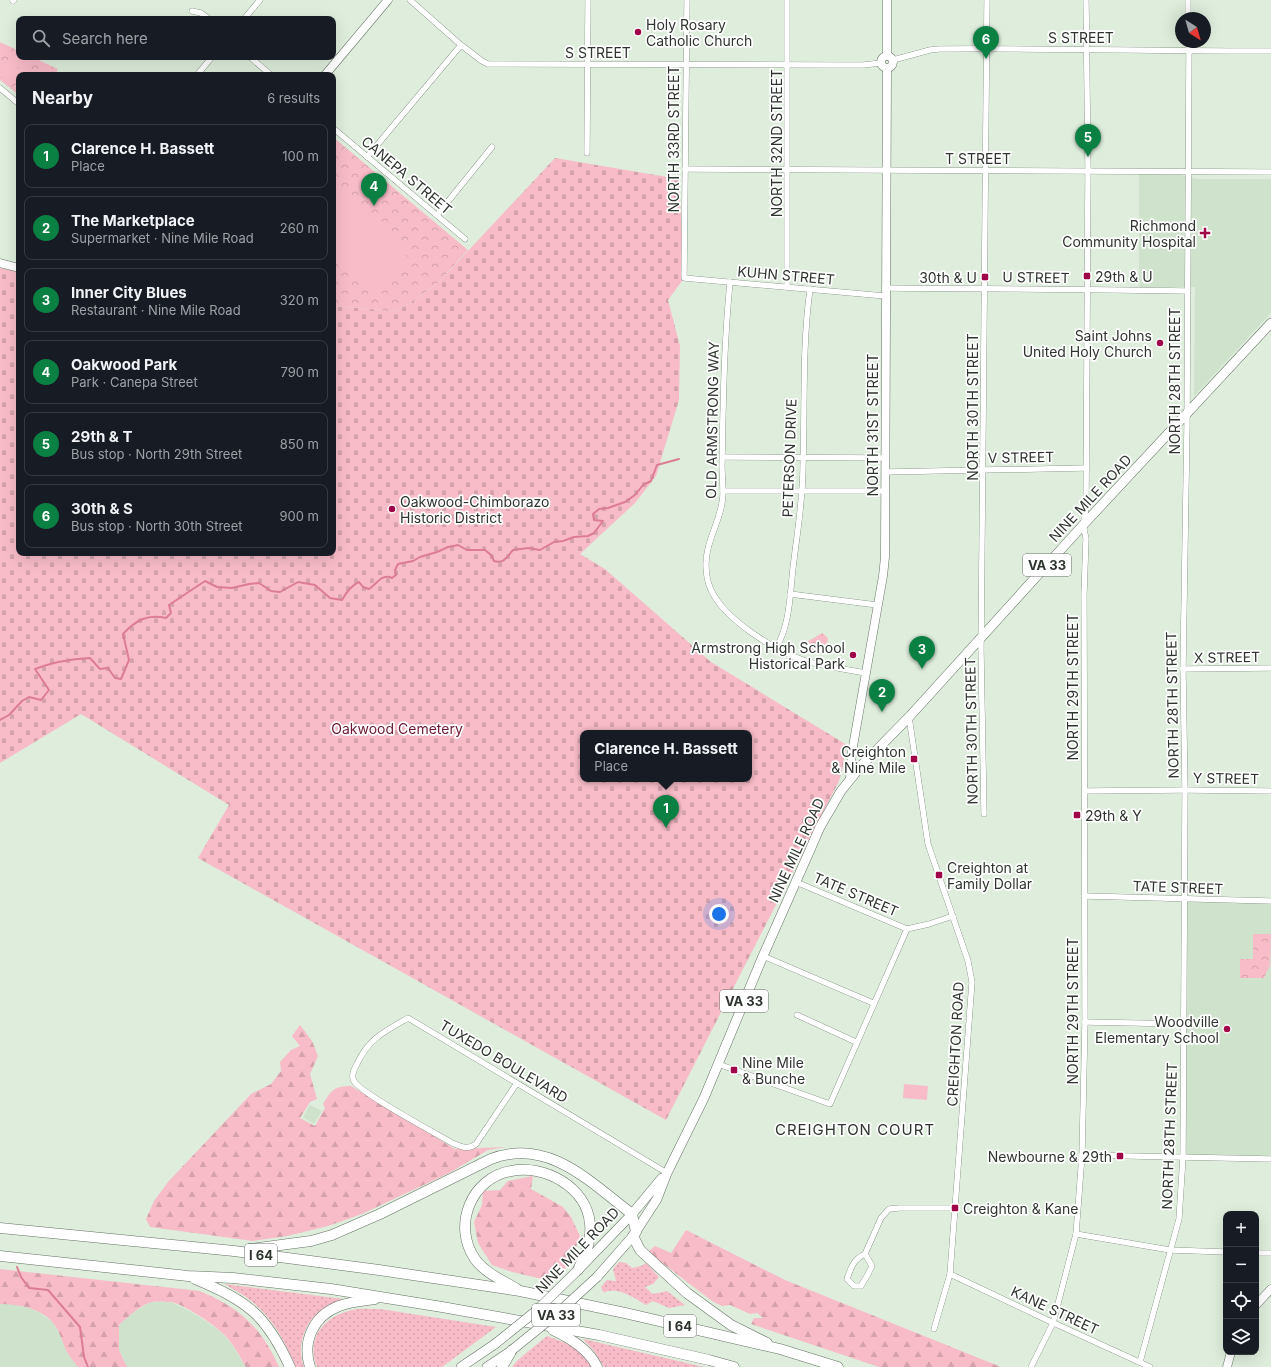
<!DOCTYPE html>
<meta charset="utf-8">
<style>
body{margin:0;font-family:Inter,sans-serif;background:#20242c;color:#f1f3f6}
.controls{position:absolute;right:12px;bottom:12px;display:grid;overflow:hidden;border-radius:8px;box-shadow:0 4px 16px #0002}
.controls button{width:36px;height:36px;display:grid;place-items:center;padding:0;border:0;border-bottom:1px solid #363941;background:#171b24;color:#f1f3f6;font:20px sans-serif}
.compass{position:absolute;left:1175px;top:12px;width:36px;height:36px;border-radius:50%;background:#171b24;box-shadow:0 4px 16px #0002;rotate:143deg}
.you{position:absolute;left:719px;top:914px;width:14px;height:14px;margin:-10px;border:3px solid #fff;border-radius:50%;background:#1a73e8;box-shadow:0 0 0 6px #1a73e833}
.badge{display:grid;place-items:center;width:26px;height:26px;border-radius:50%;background:#0b8043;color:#fff;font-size:13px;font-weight:700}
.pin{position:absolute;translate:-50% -33px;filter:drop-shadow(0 1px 2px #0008)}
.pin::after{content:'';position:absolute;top:21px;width:14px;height:12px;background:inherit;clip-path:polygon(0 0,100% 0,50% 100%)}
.popup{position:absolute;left:580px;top:730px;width:172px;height:52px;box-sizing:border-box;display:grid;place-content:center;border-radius:8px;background:#171b24;filter:drop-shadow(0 1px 3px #0005);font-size:13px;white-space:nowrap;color:#9ea1a6}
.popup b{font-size:15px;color:#f1f3f6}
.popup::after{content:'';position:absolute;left:50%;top:100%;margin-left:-8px;border:8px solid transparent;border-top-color:#171b24}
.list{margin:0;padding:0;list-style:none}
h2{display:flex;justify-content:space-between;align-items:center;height:52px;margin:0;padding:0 16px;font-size:17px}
h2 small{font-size:13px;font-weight:400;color:#9ea1a6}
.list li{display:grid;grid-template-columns:26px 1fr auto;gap:12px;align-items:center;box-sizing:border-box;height:64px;margin:0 8px 8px;padding:0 8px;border:1px solid #363941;border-radius:8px}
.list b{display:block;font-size:15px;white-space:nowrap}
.list p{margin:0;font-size:13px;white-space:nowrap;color:#9ea1a6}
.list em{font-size:13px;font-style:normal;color:#9ea1a6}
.icon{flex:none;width:22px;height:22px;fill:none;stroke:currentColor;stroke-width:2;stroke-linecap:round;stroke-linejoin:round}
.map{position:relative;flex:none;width:1271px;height:1367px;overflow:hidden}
.search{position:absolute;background:#171b24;box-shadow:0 4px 16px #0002;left:16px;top:16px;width:320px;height:44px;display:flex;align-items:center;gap:10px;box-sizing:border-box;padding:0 14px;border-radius:8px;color:#9ea1a6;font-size:15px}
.panel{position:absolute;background:#171b24;box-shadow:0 4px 16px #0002;left:16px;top:72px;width:320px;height:484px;border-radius:8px}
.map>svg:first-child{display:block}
.built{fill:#cee2cc}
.grass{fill:url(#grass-dots)}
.forest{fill:url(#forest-firs)}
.cemetery{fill:url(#cemetery-stones);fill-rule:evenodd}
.park{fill:url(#park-crowns)}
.garden{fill:#f8bcc8}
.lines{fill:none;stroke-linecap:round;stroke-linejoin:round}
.stream{stroke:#dc7d93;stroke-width:2}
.street-casing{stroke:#647263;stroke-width:6}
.secondary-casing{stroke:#647263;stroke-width:9}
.primary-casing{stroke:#647263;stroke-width:10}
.highway-casing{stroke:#647263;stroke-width:11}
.street{stroke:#fff;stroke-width:5.5}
.secondary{stroke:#fff;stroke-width:8}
.primary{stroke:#fff;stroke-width:9}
.highway{stroke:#fff;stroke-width:10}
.primary-bridge-casing{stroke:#647263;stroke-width:10;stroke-linecap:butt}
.primary-bridge{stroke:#fff;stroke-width:9}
.poi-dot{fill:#a00547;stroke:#fff;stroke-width:1.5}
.labels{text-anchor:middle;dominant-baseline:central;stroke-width:3.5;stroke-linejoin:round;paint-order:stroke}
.shield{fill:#fff;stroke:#6d716d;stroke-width:1}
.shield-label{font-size:13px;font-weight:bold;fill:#2e342e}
.poi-label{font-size:14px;fill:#2e342e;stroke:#fff;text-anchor:start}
.street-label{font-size:14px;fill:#2e342e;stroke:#fff}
.park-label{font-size:14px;fill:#6e1934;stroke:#fff}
.neighbourhood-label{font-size:15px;letter-spacing:1px;fill:#2e342e;stroke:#fff}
</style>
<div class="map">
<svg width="1271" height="1367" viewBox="0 0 1271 1367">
<defs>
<pattern id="grass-dots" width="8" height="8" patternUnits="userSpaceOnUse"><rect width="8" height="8" fill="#f8bcc8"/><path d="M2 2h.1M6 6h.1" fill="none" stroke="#d5a2ac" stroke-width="1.8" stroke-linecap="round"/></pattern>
<pattern id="forest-firs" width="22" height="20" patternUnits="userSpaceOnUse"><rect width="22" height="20" fill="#f8bcc8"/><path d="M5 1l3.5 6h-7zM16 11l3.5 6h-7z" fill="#d5a2ac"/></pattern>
<pattern id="cemetery-stones" width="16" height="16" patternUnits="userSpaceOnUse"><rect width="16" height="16" fill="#f8bcc8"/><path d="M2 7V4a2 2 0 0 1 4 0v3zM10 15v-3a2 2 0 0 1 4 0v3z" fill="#d5a2ac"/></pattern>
<pattern id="park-crowns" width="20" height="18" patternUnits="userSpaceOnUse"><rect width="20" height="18" fill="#f8bcc8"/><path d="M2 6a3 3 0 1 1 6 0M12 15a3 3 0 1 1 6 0" fill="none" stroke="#d5a2ac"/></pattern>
</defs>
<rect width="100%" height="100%" fill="#deeddc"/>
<g class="built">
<polygon points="1139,174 1180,175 1196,179 1271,179 1271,313 1194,396 1195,287 1139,287"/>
<polygon points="1184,899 1271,901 1271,1159 1183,1156"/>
<polygon points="310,1105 322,1111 314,1124 303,1117"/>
<polygon points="151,1302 171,1302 191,1312 207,1322 221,1332 231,1343 246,1367 127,1367 119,1350 119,1325 130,1314"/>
<polygon points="0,1304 10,1304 28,1307 40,1313 53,1322 60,1335 67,1352 78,1367 0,1367"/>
</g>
<g class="grass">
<path d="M619,1262L626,1263L632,1268L641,1266L646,1263L659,1277L653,1284L645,1287L653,1294L667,1291L685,1305L669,1308L653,1301L646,1305C636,1299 615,1285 604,1293L601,1287L607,1280L616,1281L613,1269Z"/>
<path d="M224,1284L343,1299V1301C336,1303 329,1305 323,1309C304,1321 296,1347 304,1367H296C283,1338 272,1316 246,1297C239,1292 231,1288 224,1284Z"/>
<path d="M380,1309L496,1327L442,1367H317C306,1338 323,1317 352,1310C360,1308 371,1309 380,1309Z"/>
<path d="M547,1336C564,1342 584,1350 593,1367H512L519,1359Z"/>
<polygon points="583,1339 704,1367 604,1367 594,1351"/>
</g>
<g class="forest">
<path d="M300,1025L312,1041L318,1056L310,1074L317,1099L310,1102L300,1118L315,1126L325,1108L323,1104C332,1089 335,1086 351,1086L455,1149L506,1147L488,1150L449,1173L362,1214L328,1226L287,1236L253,1241L150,1227L146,1219L154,1201L168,1182L251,1094L271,1084L281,1071L280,1062L291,1050L300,1046L292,1036Z"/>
<polygon points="533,1176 531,1189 563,1207 571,1217 580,1236 570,1264 551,1281 512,1272 492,1265 478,1243 474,1222 482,1205 483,1191 500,1190 508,1181"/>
<polygon points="686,1230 785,1280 1001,1367 879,1367 751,1324 754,1318 763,1318 757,1313 750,1314 730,1305 722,1306 712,1301 648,1252 655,1246 671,1253"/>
<path d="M0,1269L200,1291C240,1308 261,1327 279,1367H246C239,1355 232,1341 221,1332C212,1323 183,1304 171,1302C165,1302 157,1301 152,1302C140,1305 128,1317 119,1325V1350L127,1367H78C74,1362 70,1357 67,1352C62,1342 60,1332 54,1324C42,1308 18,1304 0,1304Z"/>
</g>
<path class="cemetery" d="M555,158L679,179L684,278L668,300L680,346L679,400L656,476L635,503L580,554L605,569L711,662L847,745L841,775L838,783L666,1120L198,858L229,805L81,714L0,763V268L19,272V553H333V306L395,311L411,303L438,283ZM583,733H749V779H583Z"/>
<g class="park">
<polygon points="0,42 19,51 19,57 32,57 58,69 55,75 19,75 19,95 0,80"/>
<polygon points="333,137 468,250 438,283 411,303 395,311 333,306"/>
<polygon points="822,633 828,638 826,648 818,653 811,652 804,649 802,645"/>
<polygon points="1253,934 1271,934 1270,965 1264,978 1240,978 1240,959 1253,959"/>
</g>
<g class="garden">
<polygon points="15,52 19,55 19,57 24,60 7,81 0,75 0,70"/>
<polygon points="333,185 409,258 375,293 333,252"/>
<polygon points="904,1084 928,1086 927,1100 903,1098"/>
</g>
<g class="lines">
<g class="stream">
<path d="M0,720L9,715L22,701L29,697L41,700L49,690L35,669C53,662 71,659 90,658L100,669L108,668L115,678L121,679L129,660L123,634C136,620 147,614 166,618L171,613L169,605L205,581L217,587L232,588L249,584L259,583L271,591L280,592L298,582L315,585L330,598L342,600C346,593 351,585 359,582L363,587L369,589C377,584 382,573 392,578L396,575L395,570L398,564L413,561L420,557L437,552L448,547L458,545L467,550H485L491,555L494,561C504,564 507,557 513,550L528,548L540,550L554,542L563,541L574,537L588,536L594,533L603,521L594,520L593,514L599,509L608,508L625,502L635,495L643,485L651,481L657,465L679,459"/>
<polyline points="17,1267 21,1277 29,1288 48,1290 80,1327 84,1357 88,1367"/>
</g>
<g class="street-casing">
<g id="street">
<polyline points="410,0 461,45 482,61 488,64 835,65 863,65 881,63"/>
<polyline points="687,0 684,278 885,296"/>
<polyline points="1188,0 1188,18"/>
<polyline points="13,1 14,0"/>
<polyline points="192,11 201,13 209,19"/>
<polyline points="244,19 260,0"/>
<polyline points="250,57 271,75"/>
<path d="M893,60L930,50L939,49C1050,48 1160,51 1271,51"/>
<polyline points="197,75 212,57"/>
<polyline points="0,88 19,104"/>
<polyline points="333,128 465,239"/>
<polyline points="587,153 588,0"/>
<polyline points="367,157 461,45"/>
<polyline points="685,169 1271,172"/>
<polyline points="437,215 492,147"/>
<path d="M730,282C724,343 723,405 722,466C722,475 723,484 723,493C723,518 705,541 706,566C706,574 708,583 711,590C725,620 775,651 806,661C825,667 845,669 865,673"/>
<polyline points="787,287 787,0"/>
<path d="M885,288C986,289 1086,289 1187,291"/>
<polyline points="723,457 885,458"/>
<polyline points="885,472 1086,468"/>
<polyline points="723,491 885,491"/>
<polyline points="790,594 877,605"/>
<path d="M776,648C790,625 790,594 793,568C797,534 803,500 803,466C805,406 802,348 810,289"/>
<polyline points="1183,669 1271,668"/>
<polyline points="909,717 928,844 968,961 972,982 950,1274 934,1329"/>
<polyline points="1085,791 1185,790 1271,791"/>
<polyline points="984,814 981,651 987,0"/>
<polyline points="796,882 907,929 929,924 953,916"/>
<polyline points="1084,896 1271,901"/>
<polyline points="763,956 873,1003"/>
<polyline points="797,1015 856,1042"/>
<polyline points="1085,1022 1184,1024"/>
<polyline points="718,1064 830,1104 907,929"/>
<path d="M517,1083L476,1144C468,1150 461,1147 452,1143C437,1134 360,1093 354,1081C351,1076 354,1069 357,1064C368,1039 385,1031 408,1018L667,1173"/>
<polyline points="1082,1155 1271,1159"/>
<polyline points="1076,1234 1170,1250 1226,1252"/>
<polyline points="1256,1253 1271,1253"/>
<path d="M865,1254L872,1266L867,1276L861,1286H854L847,1279C851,1267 854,1259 865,1254L881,1218L889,1209L899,1208H955"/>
<polyline points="950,1274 1045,1319 1150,1367"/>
<polyline points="1140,1362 1179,1219 1183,1157 1185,790 1183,669 1187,425 1189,42"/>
<path d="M1031,1367L1053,1323L1076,1234L1082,1155L1085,1022L1084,594L1086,538C1083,529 1083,517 1086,509L1088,170L1086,0"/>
</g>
</g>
<g class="secondary-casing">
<g id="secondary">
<circle cx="887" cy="62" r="6"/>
<polyline points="887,56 887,0"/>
<polyline points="325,75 388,0"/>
<polyline points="0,263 19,268"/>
<polyline points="850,779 852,752 883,576 885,557 887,68"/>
<polyline points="1256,1305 1271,1289"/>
<polyline points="1227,1367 1231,1352"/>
</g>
</g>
<g class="primary-casing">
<g id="primary">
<polyline points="579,1269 632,1214 662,1178"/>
<polyline points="597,1277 633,1236 657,1199 667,1173 704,1098 763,956 810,850 820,827 841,791 861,766 910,716 1084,524 1271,323"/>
<polyline points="461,1367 495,1344"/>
<polyline points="487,1367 511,1351"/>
</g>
</g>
<g class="highway-casing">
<g id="highway">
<polyline points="0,1228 234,1251 379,1270 520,1291 625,1313 780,1349 838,1367"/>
<polyline points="633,1236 640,1250 687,1293 731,1325 767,1343"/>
<path d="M250,1249L311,1241L332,1235L380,1214L491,1159C548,1137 590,1182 632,1214L636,1232"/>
<polyline points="0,1256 188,1276 233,1278 331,1289 442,1307 599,1335 709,1360 734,1367"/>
<path d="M195,1279C247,1301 266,1314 290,1367"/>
<path d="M517,1289C502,1280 485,1273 475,1259C452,1226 471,1178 511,1171C544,1164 587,1187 590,1224C592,1241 585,1255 578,1270"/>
<path d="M553,1330C570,1338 589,1349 597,1367"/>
<path d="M310,1367C302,1342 313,1316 339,1306C350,1302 363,1301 375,1299"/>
<polyline points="502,1367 512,1350"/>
</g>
</g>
<use href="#street" class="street"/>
<use href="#secondary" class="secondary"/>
<use href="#primary" class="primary"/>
<use href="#highway" class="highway"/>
<g class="primary-bridge-casing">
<g id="primary-bridge">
<polyline points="495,1344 536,1311 578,1270"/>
<polyline points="512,1350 560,1311 597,1277"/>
</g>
</g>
<use href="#primary-bridge" class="primary-bridge"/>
</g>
<g class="poi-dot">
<circle cx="638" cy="32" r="4"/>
<path d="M1203 227h4v4h4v4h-4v4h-4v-4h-4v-4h4z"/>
<rect x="1083" y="272" width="8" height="8" rx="2"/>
<rect x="981" y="273" width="8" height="8" rx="2"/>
<circle cx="1160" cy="343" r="4"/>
<circle cx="392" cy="509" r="4"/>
<circle cx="853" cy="655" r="4"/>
<rect x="910" y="755" width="8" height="8" rx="2"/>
<rect x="1073" y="811" width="8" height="8" rx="2"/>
<rect x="935" y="871" width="8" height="8" rx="2"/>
<circle cx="1227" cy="1029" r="4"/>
<rect x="730" y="1066" width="8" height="8" rx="2"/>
<rect x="1116" y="1152" width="8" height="8" rx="2"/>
<rect x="951" y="1204" width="8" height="8" rx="2"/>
</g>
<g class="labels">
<g class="shield">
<rect x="1023" y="554" width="48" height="22" rx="3"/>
<rect x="720" y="990" width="48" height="22" rx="3"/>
<rect x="245" y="1244" width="32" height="22" rx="3"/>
<rect x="532" y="1304" width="48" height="22" rx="3"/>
<rect x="664" y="1315" width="32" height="22" rx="3"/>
</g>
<g class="shield-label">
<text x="1047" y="565">VA 33</text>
<text x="744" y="1001">VA 33</text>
<text x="261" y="1255">I 64</text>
<text x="556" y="1315">VA 33</text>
<text x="680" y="1326">I 64</text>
</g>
<g class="poi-label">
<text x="646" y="24">Holy Rosary<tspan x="646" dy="16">Catholic Church</tspan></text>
<text x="1196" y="225" text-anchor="end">Richmond<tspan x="1196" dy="16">Community Hospital</tspan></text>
<text x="1095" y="276">29th &amp; U</text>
<text x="977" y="277" text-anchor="end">30th &amp; U</text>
<text x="1152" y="335" text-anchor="end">Saint Johns<tspan x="1152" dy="16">United Holy Church</tspan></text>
<text x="400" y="501">Oakwood-Chimborazo<tspan x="400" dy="16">Historic District</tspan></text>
<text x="845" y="647" text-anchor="end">Armstrong High School<tspan x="845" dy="16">Historical Park</tspan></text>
<text x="906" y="751" text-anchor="end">Creighton<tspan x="906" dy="16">&amp; Nine Mile</tspan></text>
<text x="1085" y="815">29th &amp; Y</text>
<text x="947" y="867">Creighton at<tspan x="947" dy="16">Family Dollar</tspan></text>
<text x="1219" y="1021" text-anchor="end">Woodville<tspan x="1219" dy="16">Elementary School</tspan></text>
<text x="742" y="1062">Nine Mile<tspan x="742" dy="16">&amp; Bunche</tspan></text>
<text x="1112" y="1156" text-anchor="end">Newbourne &amp; 29th</text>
<text x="963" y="1208">Creighton &amp; Kane</text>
</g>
<g class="street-label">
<text x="1081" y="37">S STREET</text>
<text x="598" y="52">S STREET</text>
<text transform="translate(673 139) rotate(-90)">NORTH 33RD STREET</text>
<text transform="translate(776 143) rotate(-90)">NORTH 32ND STREET</text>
<text x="978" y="158">T STREET</text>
<text transform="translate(407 175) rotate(40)">CANEPA STREET</text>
<text transform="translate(786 275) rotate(5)">KUHN STREET</text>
<text transform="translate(1036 277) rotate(1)">U STREET</text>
<text transform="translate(1174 381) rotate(-90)">NORTH 28TH STREET</text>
<text transform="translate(972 407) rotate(-90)">NORTH 30TH STREET</text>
<text transform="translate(712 420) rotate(-89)">OLD ARMSTRONG WAY</text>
<text transform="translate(872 425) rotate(-90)">NORTH 31ST STREET</text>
<text transform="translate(1021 457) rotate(-1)">V STREET</text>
<text transform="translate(789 458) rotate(-88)">PETERSON DRIVE</text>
<text transform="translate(1090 498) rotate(-47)">NINE MILE ROAD</text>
<text transform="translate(1227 657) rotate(-1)">X STREET</text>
<text transform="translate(1072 687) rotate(-90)">NORTH 29TH STREET</text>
<text transform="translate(1172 705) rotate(-91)">NORTH 28TH STREET</text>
<text transform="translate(971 731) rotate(-91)">NORTH 30TH STREET</text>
<text transform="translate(1226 778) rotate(1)">Y STREET</text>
<text transform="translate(796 850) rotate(-65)">NINE MILE ROAD</text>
<text transform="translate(1178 887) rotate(2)">TATE STREET</text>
<text transform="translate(856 894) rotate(23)">TATE STREET</text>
<text transform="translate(1072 1011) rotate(-90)">NORTH 29TH STREET</text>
<text transform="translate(955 1044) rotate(-87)">CREIGHTON ROAD</text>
<text transform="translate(504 1061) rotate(31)">TUXEDO BOULEVARD</text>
<text transform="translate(1169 1136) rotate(-88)">NORTH 28TH STREET</text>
<text transform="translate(577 1250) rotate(-46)">NINE MILE ROAD</text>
<text transform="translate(1055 1310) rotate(25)">KANE STREET</text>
</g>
<g class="park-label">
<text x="397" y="728">Oakwood Cemetery</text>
</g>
<g class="neighbourhood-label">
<text x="855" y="1129">CREIGHTON COURT</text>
</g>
</g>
</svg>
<div class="controls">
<button>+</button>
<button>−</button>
<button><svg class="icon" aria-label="locate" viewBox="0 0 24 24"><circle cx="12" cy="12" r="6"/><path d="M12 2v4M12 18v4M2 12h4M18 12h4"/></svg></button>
<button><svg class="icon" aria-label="layers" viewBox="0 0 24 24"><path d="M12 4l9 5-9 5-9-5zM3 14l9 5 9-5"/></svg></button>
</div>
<svg class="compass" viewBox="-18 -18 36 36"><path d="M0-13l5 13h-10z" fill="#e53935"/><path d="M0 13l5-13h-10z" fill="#9ea1a6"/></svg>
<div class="you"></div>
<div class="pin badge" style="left:666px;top:828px">1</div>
<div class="popup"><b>Clarence H. Bassett</b>Place</div>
<div class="pin badge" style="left:882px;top:712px">2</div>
<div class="pin badge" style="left:922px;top:669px">3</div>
<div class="pin badge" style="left:374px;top:206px">4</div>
<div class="pin badge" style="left:1088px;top:157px">5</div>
<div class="pin badge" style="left:986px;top:59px">6</div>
<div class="search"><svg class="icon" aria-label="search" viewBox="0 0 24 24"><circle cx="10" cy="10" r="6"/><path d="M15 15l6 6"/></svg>Search here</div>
<section class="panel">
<h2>Nearby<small>6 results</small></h2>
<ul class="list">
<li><span class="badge">1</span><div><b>Clarence H. Bassett</b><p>Place</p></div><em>100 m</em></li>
<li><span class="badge">2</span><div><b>The Marketplace</b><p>Supermarket · Nine Mile Road</p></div><em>260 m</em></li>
<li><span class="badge">3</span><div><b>Inner City Blues</b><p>Restaurant · Nine Mile Road</p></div><em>320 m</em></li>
<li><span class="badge">4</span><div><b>Oakwood Park</b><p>Park · Canepa Street</p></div><em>790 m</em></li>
<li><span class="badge">5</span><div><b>29th &amp; T</b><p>Bus stop · North 29th Street</p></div><em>850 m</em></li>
<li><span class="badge">6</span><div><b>30th &amp; S</b><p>Bus stop · North 30th Street</p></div><em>900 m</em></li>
</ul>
</section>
</div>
